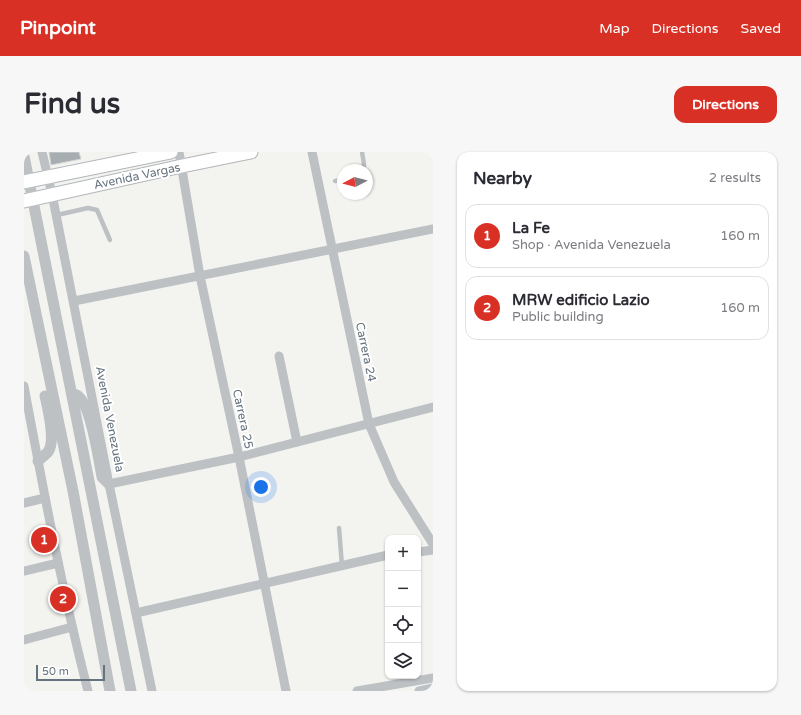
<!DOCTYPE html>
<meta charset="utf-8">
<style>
body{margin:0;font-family:"Varela Round",sans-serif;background:#f7f7f7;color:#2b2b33}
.controls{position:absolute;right:12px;bottom:12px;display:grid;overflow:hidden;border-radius:8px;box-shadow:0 1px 3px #0004}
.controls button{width:36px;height:36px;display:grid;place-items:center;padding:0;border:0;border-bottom:1px solid #e1e1e2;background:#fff;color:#2b2b33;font:20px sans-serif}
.compass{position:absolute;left:313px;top:12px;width:36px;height:36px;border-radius:50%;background:#fff;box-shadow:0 1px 3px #0004;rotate:263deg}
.scale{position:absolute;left:12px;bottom:10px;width:69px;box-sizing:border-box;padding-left:4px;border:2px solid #65737e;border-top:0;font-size:11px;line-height:14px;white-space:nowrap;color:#65737e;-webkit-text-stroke:3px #fff;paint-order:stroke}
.you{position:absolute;left:237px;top:335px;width:14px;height:14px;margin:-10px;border:3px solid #fff;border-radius:50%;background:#1a73e8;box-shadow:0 0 0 6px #1a73e833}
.badge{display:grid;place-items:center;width:26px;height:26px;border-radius:50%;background:#d93025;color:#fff;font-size:13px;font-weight:700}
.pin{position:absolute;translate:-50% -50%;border:2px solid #fff;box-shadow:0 1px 4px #0006}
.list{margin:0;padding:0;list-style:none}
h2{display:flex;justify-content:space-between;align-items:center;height:52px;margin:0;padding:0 16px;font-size:17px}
h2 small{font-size:13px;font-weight:400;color:#7c7c81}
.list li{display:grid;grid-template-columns:26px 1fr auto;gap:12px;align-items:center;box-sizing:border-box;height:64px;margin:0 8px 8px;padding:0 8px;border:1px solid #e1e1e2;border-radius:12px}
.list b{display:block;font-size:15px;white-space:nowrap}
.list p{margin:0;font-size:13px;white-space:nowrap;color:#7c7c81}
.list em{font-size:13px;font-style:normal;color:#7c7c81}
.icon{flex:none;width:22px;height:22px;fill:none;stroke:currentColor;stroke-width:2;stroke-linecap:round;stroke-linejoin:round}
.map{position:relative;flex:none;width:409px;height:539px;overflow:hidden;border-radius:12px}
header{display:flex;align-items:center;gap:24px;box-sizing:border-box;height:56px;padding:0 20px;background:#d93025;color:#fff}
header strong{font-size:19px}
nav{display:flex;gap:22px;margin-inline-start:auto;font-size:14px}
.intro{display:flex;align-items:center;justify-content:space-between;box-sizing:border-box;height:96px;padding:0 24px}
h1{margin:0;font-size:28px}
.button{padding:10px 18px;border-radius:12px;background:#d93025;color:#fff;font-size:14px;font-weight:700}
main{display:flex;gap:24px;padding:0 24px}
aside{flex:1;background:#fff;border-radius:12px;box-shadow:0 1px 3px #0004}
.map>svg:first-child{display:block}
.building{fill:#a7aeb2;stroke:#d5d5d3}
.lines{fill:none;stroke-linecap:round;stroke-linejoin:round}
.secondary-casing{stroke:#b2b6ba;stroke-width:15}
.service{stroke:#bdc1c4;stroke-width:4.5}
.minor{stroke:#bdc1c4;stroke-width:9}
.tertiary{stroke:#bdc1c4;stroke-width:11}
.secondary{stroke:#fff;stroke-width:13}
.labels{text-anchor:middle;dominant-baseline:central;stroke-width:4;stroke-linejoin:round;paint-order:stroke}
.street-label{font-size:12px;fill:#65737e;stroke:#fff}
</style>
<header>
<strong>Pinpoint</strong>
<nav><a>Map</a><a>Directions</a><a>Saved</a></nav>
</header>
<div class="intro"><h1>Find us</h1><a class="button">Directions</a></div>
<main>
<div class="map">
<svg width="409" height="539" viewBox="0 0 409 539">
<rect width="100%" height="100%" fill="#f3f3f0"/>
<g class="building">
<polygon points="25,0 55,0 57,7 27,13"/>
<polygon points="24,380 28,394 15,397 12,382"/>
</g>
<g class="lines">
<g class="secondary-casing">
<g id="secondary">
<polyline points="0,30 147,0"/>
<polyline points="0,49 158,14 227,0"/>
</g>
</g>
<g class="service">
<polyline points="338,0 340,12 339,18"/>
<polyline points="311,29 319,28"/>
<polyline points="33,63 64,56 73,58 86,88"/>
<polyline points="315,376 318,414"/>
</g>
<g class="minor">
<polyline points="18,0 28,42 85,332 128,539"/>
<polyline points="155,0 176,124 215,305 262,539"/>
<polyline points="288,0 345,272 370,330 409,392"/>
<polyline points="50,149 409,77"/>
<polyline points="255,204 273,290"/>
<path d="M0,234C19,336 38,438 64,539"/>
<polyline points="85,332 215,305 409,255"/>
<polyline points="0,351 21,346"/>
<polyline points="394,400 409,398"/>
<polyline points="0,419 34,411"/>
<polyline points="112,461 364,403"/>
<polyline points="0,488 48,475"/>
<polyline points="333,539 409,526"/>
<polyline points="395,539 409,536"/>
</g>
<g class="tertiary">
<polyline points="0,4 107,539"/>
<polyline points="0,104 49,339 86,539"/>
<path d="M48,242C50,242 53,243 54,244C67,253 75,309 78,325L85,332"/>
<path d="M14,309C17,306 21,303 24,300C32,289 24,257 21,244"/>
</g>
<use href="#secondary" class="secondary"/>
</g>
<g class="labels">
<g class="street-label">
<text transform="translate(113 24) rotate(-12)">Avenida Vargas</text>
<text transform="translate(342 200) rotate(78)">Carrera 24</text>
<text transform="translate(86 267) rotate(79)">Avenida Venezuela</text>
<text transform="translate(219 267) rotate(78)">Carrera 25</text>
</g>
</g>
</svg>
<div class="controls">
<button>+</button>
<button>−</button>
<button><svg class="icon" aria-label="locate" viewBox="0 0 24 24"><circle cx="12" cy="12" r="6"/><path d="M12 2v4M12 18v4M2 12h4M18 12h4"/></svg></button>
<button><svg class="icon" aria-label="layers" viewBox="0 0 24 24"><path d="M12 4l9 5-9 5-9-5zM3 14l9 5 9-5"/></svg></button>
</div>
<svg class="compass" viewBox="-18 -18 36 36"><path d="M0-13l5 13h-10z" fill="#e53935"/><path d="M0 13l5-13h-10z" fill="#7c7c81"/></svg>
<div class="scale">50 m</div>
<div class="you"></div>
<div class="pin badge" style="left:20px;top:388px">1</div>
<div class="pin badge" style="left:39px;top:447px">2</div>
</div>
<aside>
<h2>Nearby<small>2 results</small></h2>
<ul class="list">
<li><span class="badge">1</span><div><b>La Fe</b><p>Shop · Avenida Venezuela</p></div><em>160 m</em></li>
<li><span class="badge">2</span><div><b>MRW edificio Lazio</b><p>Public building</p></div><em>160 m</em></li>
</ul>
</aside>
</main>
